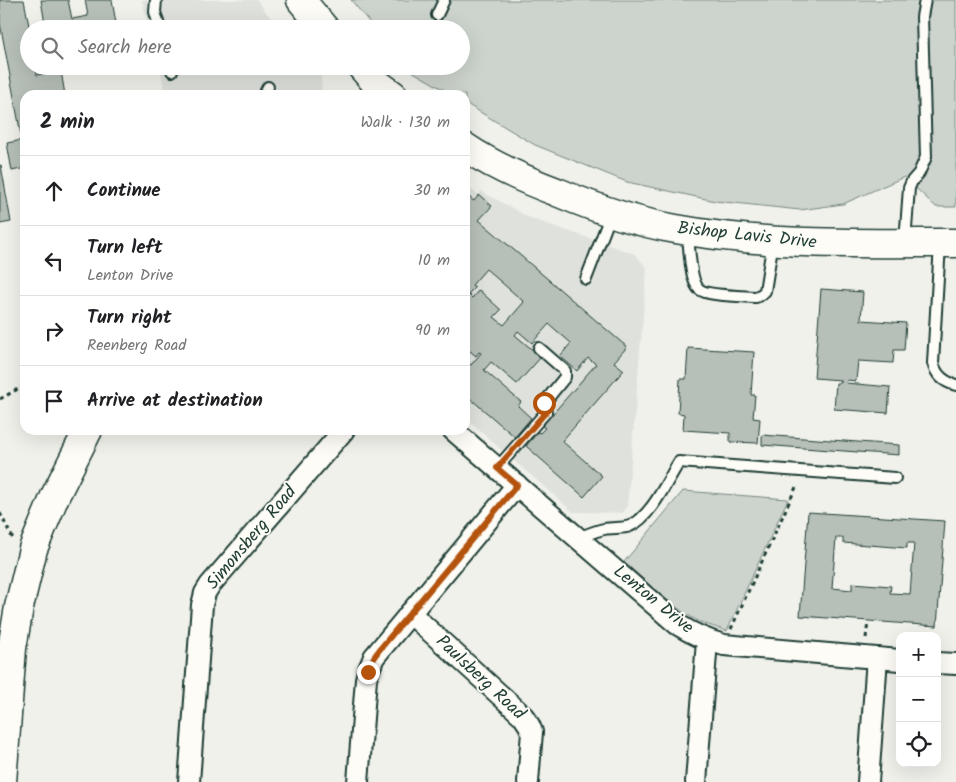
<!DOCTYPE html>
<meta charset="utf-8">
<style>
body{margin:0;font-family:Kalam,sans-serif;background:#f2f2f2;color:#202124}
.controls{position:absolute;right:15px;bottom:15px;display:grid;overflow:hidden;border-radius:10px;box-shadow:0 5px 20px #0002}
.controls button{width:45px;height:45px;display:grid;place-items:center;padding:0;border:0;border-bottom:1px solid #e0e0e0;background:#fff;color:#202124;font:25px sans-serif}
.stop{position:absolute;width:15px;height:15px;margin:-11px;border:4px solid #b45309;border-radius:50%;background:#fff}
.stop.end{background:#b45309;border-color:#fff;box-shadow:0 1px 5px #0008}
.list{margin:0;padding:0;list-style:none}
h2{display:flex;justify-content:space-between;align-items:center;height:65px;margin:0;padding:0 20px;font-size:21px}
h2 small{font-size:16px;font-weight:400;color:#757577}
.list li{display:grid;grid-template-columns:32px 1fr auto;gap:15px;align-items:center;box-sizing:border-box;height:70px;padding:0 20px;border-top:1px solid #e0e0e0}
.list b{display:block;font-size:19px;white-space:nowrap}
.list p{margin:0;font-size:16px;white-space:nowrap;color:#757577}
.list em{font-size:16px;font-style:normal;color:#757577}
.icon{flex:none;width:28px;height:28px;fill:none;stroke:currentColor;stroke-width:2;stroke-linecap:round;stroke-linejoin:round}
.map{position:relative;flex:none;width:956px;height:782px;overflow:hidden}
.search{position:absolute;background:#fff;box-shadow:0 5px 20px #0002;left:20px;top:20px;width:450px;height:55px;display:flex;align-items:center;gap:12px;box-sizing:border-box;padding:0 18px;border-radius:28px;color:#757577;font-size:19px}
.panel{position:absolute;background:#fff;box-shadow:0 5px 20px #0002;left:20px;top:90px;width:450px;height:345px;border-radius:15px}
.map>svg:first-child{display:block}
.built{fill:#dfe2dc}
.green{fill:#cdd3cd;stroke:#768880}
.building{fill:#b6bfb8;stroke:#1f3d34;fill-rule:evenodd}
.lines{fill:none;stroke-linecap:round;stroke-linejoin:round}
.lane-casing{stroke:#1f3d34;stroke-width:14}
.street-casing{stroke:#1f3d34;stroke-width:24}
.secondary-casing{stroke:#1f3d34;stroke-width:31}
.path{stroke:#1f3d34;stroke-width:3;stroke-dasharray:4 4;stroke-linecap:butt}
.lane{stroke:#fdfcf7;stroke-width:10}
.street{stroke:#fdfcf7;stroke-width:20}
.secondary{stroke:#fdfcf7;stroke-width:28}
.route{stroke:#b45309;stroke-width:6}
.labels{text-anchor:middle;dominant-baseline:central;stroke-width:4;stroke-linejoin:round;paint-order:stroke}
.street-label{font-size:18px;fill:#1f3d34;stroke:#fdfcf7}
</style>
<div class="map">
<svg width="956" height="782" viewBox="0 0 956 782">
<rect width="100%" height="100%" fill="#f0f1eb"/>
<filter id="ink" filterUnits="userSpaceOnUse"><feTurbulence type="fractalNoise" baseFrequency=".02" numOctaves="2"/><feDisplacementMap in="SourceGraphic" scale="10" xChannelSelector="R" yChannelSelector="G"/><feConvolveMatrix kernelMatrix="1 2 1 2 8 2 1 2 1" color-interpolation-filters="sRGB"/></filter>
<g filter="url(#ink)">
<g class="built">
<polygon points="142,0 257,0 279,29 149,29"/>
<polygon points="159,66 312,66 321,76 322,93 321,95 166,95"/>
<polygon points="465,185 479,195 481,191 530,218 635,254 647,268 627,508 622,513 573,512 465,418"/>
</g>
<g class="green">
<polygon points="351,0 956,0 956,207 936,207 904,177 843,204 800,210 715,201 627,182 535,145 465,103 465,95 453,95 410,70 408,66 461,66 461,29 375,29"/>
<path d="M683,491L788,499L727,631C715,627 702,624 691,617C666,602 645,580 624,562Z"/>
</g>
<g class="building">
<polygon points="0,0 24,0 29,26 45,24 41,0 68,0 72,19 88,16 85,0 112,0 117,29 29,29 29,66 36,66 37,75 61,71 65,95 25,95 25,168 12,171 7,143 22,140 0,23"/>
<polygon points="0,165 1,165 11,222 0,224"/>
<path d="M465,194L474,201L479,195L492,206L479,220L627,347L614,362L624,370L562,441L602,476L584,497L526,446L538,432L540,433L545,428L542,426L596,364L588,358L577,371L560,356L571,343L549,324L532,343L518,331L515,335L541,357L517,384L491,362L484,370L521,402L518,406L531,418L515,437L465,394V361L471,365L481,353L479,352L476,356L465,347V257L468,254L465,251ZM486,269L524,302L504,325L494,317L501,310L479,290L472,298L468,294L475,287L472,285Z"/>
<polygon points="821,289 863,292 861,320 906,323 904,350 894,350 893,363 858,361 856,381 847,380 846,383 890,387 888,413 834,409 836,383 841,383 841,380 814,378"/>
<polygon points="688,348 754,352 751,395 755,395 753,418 760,419 758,443 730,442 730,433 683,430 684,414 678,413 680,379 686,379"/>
<polygon points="762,435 899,445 899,455 762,445"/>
<path d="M808,512L945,521L937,626L800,616ZM836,538H843V543L907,548V543H914L910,594L890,593L891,586L852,583V590L832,588Z"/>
</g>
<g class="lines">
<g class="lane-casing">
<g id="lane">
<polyline points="156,0 155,12 160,29"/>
<polyline points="437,15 444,0"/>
<polyline points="170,66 172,71"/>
<polyline points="264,95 268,87"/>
<path d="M688,232C689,245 690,281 699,289C706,296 745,296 756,297L762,294L765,291L773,241"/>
<polyline points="905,242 909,188 912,181 919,173 926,157 922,17 925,0"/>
<path d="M940,244L933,363C936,375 944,382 956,385"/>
<polyline points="586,279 611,214"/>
<polyline points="497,468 546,412 544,403 565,377 565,371 563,369 539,348"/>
<path d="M578,538C586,535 595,531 604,529C613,527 622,529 630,526C651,517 667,481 679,462L895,478"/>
</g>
</g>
<g class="street-casing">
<g id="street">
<path d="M453,430L677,624C692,634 706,640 724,645L900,660"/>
<polyline points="410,613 523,716 529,725 532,732 528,782"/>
<polyline points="937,663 956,664"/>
<polyline points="189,782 202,605 205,593 210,585 344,430"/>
<polyline points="358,782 366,679 368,672 374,657 517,485"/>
<polyline points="696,782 707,641"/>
<polyline points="868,782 877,658"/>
</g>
</g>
<g class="secondary-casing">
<g id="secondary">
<polyline points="301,0 325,29"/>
<polyline points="361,66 374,81 393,95"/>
<path d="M465,147C493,166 525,180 557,192C595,208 635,222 676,229C769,246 862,243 956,243"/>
<polyline points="2,782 12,648 19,607 33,549 55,496 88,430"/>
</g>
</g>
<g class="path">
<polyline points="0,399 25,385"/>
<polyline points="0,513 13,539"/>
<polyline points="731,629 797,485"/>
<polyline points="866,638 868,622"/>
</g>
<use href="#lane" class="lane"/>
<use href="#street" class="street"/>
<use href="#secondary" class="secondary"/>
</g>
</g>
<g class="lines" filter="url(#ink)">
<polyline class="route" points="368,672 374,657 380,649 517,485 497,468 546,412 544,403"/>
</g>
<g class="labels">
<g class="street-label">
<text transform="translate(747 236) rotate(6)">Bishop Lavis Drive</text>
<text transform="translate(252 538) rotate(-50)">Simonsberg Road</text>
<text transform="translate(653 600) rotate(39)">Lenton Drive</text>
<text transform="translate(480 678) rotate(43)">Paulsberg Road</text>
</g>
</g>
</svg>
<div class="controls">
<button>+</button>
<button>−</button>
<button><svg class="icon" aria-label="locate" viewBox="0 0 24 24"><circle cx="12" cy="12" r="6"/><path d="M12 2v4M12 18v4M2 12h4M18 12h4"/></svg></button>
</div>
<div class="stop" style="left:544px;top:403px"></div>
<div class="stop end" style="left:368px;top:672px"></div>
<div class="search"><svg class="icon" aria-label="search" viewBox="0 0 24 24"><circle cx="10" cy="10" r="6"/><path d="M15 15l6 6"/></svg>Search here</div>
<section class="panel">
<h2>2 min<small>Walk · 130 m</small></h2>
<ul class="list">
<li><svg class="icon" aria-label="ahead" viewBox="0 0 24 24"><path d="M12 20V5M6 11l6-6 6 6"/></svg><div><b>Continue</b></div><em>30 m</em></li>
<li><svg class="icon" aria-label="left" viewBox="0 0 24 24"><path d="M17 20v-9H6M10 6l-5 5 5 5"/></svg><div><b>Turn left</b><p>Lenton Drive</p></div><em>10 m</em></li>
<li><svg class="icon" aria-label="right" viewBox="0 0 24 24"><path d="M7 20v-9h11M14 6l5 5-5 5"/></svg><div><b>Turn right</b><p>Reenberg Road</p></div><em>90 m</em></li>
<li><svg class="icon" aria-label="arrive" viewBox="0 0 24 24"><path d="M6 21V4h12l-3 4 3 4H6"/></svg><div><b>Arrive at destination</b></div></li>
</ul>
</section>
</div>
